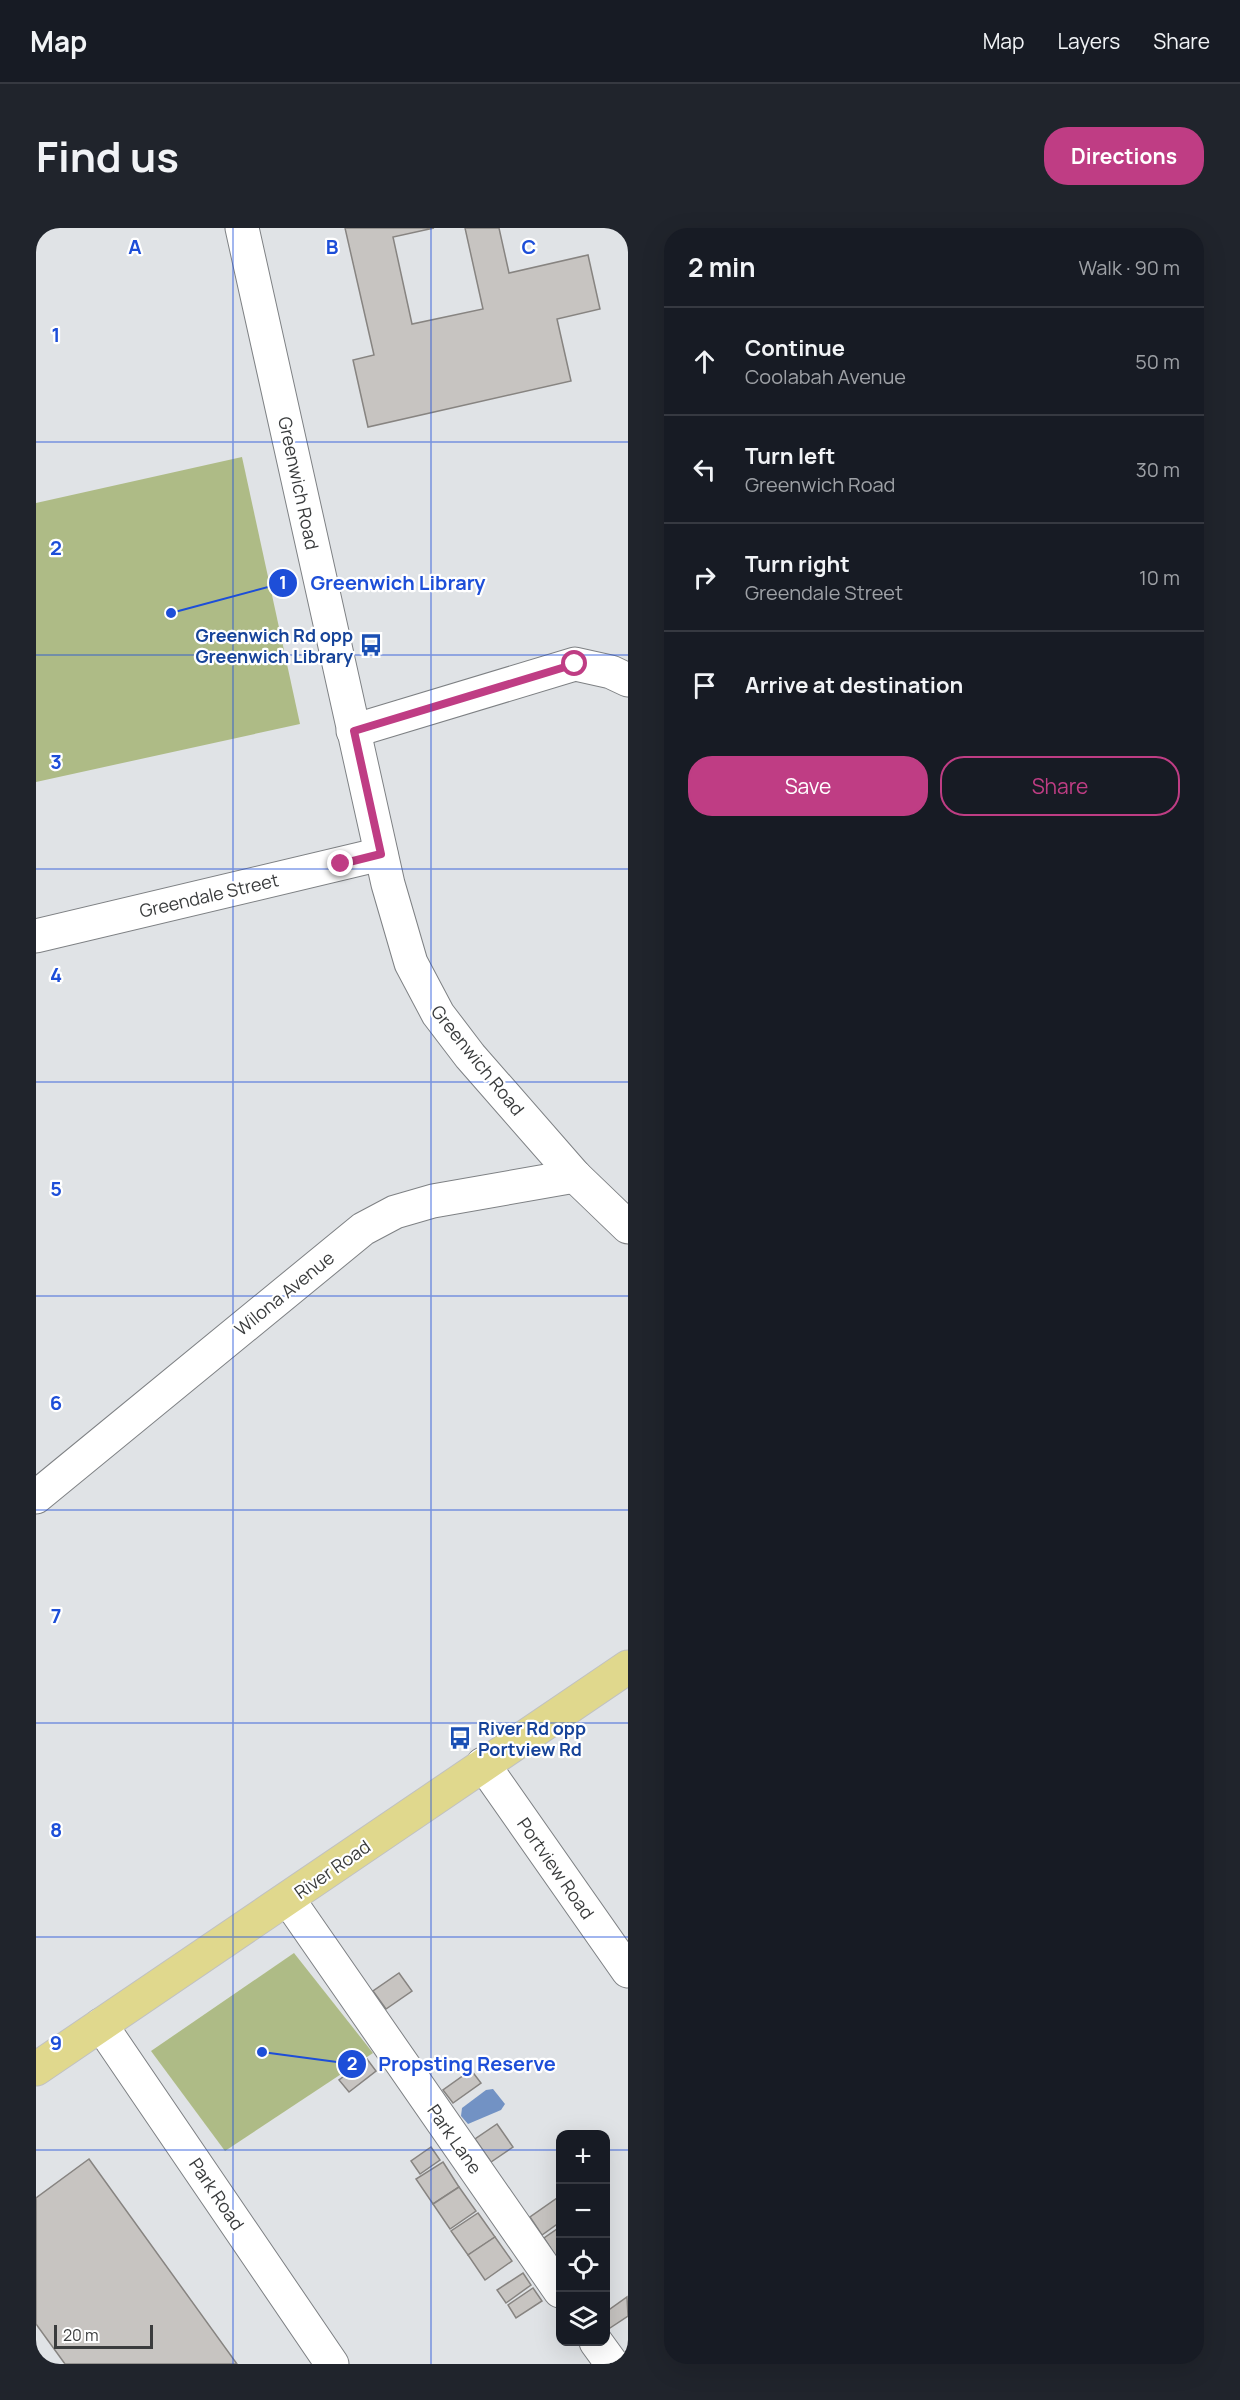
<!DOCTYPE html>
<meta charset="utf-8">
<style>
body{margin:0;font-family:Manrope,sans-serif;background:#20242c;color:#f1f3f6}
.controls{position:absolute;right:18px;bottom:18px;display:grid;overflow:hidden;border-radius:12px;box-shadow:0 6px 24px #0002}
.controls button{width:54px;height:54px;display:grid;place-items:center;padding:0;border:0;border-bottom:2px solid #363941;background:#171b24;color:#f1f3f6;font:30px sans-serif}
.scale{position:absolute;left:18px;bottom:15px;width:99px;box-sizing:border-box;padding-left:6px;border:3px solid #3a3c3d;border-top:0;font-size:16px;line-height:21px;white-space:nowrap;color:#3a3c3d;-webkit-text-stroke:4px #fff;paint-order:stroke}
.stop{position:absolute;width:18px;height:18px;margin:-14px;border:4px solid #bf3d84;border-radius:50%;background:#fff}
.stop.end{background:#bf3d84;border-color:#fff;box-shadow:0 2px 6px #0008}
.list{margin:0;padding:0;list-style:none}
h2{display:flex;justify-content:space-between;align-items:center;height:78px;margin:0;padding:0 24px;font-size:26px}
h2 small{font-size:20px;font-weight:400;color:#9ea1a6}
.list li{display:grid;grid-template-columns:39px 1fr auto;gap:18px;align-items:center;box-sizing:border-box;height:108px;padding:0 24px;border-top:2px solid #363941}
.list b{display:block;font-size:22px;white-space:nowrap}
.list p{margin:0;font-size:20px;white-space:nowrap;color:#9ea1a6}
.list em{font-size:20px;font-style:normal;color:#9ea1a6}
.actions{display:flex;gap:12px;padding:18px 24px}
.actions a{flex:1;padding:14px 0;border:2px solid #bf3d84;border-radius:24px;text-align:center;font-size:21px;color:#bf3d84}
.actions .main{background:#bf3d84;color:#fff}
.icon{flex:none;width:33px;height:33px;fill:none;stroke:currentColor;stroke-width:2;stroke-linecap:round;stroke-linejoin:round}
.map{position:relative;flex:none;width:592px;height:2136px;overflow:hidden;border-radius:24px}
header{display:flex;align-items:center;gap:36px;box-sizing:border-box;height:84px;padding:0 30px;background:#171b24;border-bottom:2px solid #363941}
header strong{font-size:28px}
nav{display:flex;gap:33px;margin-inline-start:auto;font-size:21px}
.intro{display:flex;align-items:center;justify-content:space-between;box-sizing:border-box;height:144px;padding:0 36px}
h1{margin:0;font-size:42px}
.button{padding:15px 27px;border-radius:24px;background:#bf3d84;color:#fff;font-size:21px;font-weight:700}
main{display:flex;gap:36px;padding:0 36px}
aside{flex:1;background:#171b24;border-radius:24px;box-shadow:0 6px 24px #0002}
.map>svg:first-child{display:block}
.green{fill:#aebb86}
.water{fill:#7292c4}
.building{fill:#c7c4c1;stroke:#878481;stroke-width:1.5}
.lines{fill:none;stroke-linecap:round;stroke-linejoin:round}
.minor-casing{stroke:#7e8184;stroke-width:35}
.major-casing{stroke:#c0c1c1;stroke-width:35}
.minor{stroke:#fff;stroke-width:33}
.major{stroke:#e0d88d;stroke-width:33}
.route{stroke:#bf3d84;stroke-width:8}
.grid{fill:none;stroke:#1d4ed8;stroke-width:1.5;stroke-opacity:0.55}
.labels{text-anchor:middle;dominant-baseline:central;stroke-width:4.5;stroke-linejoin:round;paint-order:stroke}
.street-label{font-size:18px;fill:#3a3c3d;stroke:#fff}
.transit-label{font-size:18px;font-weight:bold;fill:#164399;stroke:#fff;text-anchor:end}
.grid-label{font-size:20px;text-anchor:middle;font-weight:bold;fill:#1d4ed8;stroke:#fff;stroke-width:4.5;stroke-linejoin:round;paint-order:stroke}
.leader{fill:none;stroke:#1d4ed8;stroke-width:2}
.callout-dot{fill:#1d4ed8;stroke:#fff;stroke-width:2}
.mark-label{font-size:18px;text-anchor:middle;font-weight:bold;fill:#fff}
.callout-label{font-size:20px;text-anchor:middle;font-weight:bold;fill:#1d4ed8;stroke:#fff;stroke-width:4.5;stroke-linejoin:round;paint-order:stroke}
</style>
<header>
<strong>Map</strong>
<nav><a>Map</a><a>Layers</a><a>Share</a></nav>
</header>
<div class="intro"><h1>Find us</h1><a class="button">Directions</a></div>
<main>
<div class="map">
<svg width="592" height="2136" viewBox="0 0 592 2136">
<rect width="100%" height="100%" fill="#e0e3e6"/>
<g class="green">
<polygon points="206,229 264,496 0,554 0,275"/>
<polygon points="258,1725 337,1825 189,1923 115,1823"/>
</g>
<polygon class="water" points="457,1861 469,1876 465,1882 432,1896 425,1888 426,1880 450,1862"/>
<g class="building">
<polygon points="309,0 398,0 357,9 376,96 447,81 429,0 463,0 473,45 552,27 564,81 521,91 535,153 332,199 317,132 338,127"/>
<polygon points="363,1745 376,1763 350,1781 337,1763"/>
<polygon points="331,1831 340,1843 313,1864 303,1852"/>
<polygon points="435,1842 445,1855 417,1875 407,1862"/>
<polygon points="461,1896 477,1919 455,1934 439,1911"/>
<polygon points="395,1919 404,1932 384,1946 375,1933"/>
<polygon points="53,1931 201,2136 29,2136 0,2096 0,1970"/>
<polygon points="407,1934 423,1959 397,1976 380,1951"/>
<polygon points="423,1959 440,1983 414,2001 397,1976"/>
<polygon points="524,1968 524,1994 506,2007 494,1989"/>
<polygon points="442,1985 459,2009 432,2027 415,2003"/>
<polygon points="524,1999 524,2027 521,2030 508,2010"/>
<polygon points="459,2009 476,2033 449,2052 432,2027"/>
<polygon points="487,2045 495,2057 470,2075 461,2062"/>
<polygon points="497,2060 506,2073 480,2090 472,2077"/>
<polygon points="591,2069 592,2088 574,2100 570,2093 570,2084"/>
</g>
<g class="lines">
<g class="minor-casing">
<g id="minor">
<polyline points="206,0 352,656 375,735 402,786 434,828 539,948 592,999"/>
<polyline points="317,503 539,436 575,444 592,452"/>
<polyline points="0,708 345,626"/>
<polyline points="0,1269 327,1001 359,984 397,973 539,948"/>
<polyline points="447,1536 592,1743"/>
<polyline points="252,1671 524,2063"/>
<polyline points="65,1797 296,2136"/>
<polyline points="560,2114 576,2136"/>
</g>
</g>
<g class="major-casing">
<polyline id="major" points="0,1841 592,1439"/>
</g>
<use href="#minor" class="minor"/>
<use href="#major" class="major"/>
</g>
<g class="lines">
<polyline class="route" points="305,636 345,626 318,503 539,436"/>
</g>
<path class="grid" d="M197,0V2136M395,0V2136M0,214H592M0,427H592M0,641H592M0,854H592M0,1068H592M0,1282H592M0,1495H592M0,1709H592M0,1922H524M570,1922H592"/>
<defs>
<g id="bus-bare" transform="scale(1.8)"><path d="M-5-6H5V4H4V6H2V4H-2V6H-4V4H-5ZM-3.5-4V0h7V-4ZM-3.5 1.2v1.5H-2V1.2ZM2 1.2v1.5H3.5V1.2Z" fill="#1a4fb4" stroke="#fff" stroke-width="2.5" paint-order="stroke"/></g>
</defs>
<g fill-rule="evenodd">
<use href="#bus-bare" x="335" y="417"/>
<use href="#bus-bare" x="424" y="1510"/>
</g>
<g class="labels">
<g class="street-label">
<text transform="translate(263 255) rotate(78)">Greenwich Road</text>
<text transform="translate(173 667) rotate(-13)">Greendale Street</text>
<text transform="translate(442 832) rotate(51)">Greenwich Road</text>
<text transform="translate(248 1065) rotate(-39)">Wilona Avenue</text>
<text transform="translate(520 1640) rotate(55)">Portview Road</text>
<text transform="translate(296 1641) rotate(-35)">River Road</text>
<text transform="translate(419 1911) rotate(55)">Park Lane</text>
<text transform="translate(181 1966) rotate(56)">Park Road</text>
</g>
<g class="transit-label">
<text x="317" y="407">Greenwich Rd opp<tspan x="317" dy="21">Greenwich Library</tspan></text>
<text x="442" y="1500" text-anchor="start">River Rd opp<tspan x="442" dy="21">Portview Rd</tspan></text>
</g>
</g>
<g class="grid-label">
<text x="99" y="26">A</text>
<text x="296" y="26">B</text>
<text x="493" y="26">C</text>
<text x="20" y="114">1</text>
<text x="20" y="327">2</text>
<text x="20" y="541">3</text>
<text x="20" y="754">4</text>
<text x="20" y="968">5</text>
<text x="20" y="1182">6</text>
<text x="20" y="1395">7</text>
<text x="20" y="1609">8</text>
<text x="20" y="1822">9</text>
</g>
<path class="leader" d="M135 385L247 355M226 1824L316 1836"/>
<g class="callout-dot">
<circle cx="135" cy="385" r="6"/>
<circle cx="226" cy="1824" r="6"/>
<circle cx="247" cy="355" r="15"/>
<circle cx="316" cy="1836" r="15"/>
</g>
<g class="mark-label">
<text x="247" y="361">1</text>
<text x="316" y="1842">2</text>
</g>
<g class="callout-label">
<text x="362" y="362">Greenwich Library</text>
<text x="431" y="1843">Propsting Reserve</text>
</g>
</svg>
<div class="controls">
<button>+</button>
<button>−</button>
<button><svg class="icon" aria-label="locate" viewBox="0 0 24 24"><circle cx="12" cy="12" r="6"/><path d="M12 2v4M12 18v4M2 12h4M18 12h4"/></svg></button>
<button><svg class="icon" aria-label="layers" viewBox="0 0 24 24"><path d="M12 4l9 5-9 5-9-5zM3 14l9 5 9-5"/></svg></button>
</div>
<div class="scale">20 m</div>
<div class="stop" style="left:539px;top:436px"></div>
<div class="stop end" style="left:305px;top:636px"></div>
</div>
<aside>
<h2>2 min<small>Walk · 90 m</small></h2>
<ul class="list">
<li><svg class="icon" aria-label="ahead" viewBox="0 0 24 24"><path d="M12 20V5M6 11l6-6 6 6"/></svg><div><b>Continue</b><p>Coolabah Avenue</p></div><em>50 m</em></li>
<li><svg class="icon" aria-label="left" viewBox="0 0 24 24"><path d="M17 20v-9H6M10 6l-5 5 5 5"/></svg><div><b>Turn left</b><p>Greenwich Road</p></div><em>30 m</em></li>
<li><svg class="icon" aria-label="right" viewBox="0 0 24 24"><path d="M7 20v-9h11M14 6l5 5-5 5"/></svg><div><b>Turn right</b><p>Greendale Street</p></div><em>10 m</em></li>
<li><svg class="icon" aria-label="arrive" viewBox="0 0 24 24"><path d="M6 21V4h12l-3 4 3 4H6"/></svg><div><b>Arrive at destination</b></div></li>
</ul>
<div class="actions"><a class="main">Save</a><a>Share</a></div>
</aside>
</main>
